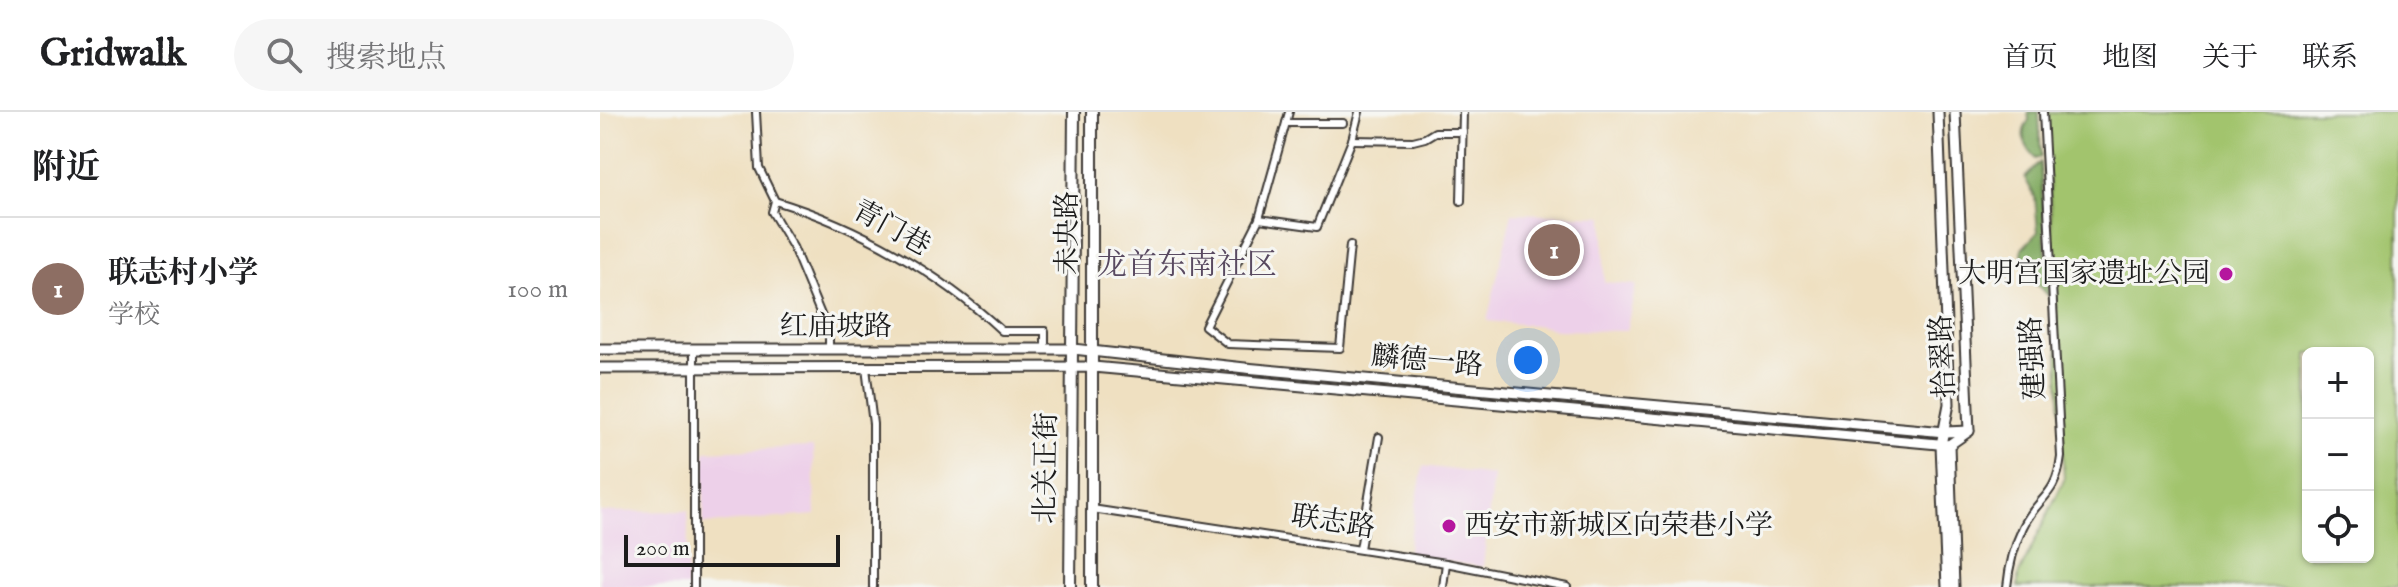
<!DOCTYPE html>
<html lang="zh">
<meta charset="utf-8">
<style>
body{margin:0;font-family:"IM FELL English","Noto Serif SC",serif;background:#f6f6f6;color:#202124}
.controls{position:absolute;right:24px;bottom:24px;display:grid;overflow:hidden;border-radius:12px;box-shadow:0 2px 6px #0004}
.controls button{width:72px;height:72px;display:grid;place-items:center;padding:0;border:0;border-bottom:2px solid #e0e0e0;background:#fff;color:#202124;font:40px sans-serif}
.scale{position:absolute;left:24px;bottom:20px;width:216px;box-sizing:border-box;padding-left:8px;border:4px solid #1c1c1c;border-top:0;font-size:22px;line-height:28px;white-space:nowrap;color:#1c1c1c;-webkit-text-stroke:6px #f6f6f2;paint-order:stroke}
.you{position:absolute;left:928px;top:248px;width:28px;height:28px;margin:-20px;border:6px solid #fff;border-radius:50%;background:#1a73e8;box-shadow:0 0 0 12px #1a73e833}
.badge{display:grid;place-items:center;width:52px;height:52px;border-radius:50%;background:#d93025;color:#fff;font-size:26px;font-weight:700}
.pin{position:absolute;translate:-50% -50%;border:4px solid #fff;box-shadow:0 2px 8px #0006}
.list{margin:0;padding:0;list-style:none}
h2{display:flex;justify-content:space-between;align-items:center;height:104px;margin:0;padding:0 32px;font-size:34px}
h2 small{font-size:26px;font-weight:400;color:#757577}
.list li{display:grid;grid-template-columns:52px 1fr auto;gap:24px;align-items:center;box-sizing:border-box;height:144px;padding:0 32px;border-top:2px solid #e0e0e0}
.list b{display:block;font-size:30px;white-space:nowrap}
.list p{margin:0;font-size:26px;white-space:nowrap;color:#757577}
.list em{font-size:26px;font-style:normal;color:#757577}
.icon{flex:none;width:44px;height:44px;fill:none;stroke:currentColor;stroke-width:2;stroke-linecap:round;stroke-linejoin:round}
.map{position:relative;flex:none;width:1798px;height:475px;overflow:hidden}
header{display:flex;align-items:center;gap:48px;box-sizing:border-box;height:112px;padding:0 40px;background:#fff;border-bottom:2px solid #e0e0e0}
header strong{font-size:38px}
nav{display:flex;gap:44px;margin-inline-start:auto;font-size:28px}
.search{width:560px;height:72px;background:#f6f6f6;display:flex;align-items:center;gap:20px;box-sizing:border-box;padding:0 28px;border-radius:44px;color:#757577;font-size:30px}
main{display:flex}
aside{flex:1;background:#fff}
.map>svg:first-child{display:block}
.built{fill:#edd0e9}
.green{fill:#a2c46d;stroke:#5f7044;stroke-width:2;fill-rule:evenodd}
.forest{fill:#81aa60;stroke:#4e633e;stroke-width:2}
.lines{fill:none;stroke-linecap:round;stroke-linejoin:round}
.minor-casing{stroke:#3c3935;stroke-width:10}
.secondary-casing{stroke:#3c3935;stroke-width:13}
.primary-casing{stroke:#3c3935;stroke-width:14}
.minor{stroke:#fff;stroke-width:6}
.secondary{stroke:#fff;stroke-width:9}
.primary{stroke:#fff;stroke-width:10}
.poi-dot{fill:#b5179e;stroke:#f6f6f2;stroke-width:3}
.labels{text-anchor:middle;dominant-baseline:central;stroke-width:6;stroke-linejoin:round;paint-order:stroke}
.street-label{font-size:28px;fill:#1c1c1c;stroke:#f6f6f2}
.poi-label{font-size:28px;fill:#1c1c1c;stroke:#f6f6f2;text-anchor:end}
.neighbourhood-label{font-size:30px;fill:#594a61;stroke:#f6f6f2}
</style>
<header>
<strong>Gridwalk</strong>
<div class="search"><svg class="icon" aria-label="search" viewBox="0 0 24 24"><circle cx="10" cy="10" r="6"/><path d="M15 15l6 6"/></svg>搜索地点</div>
<nav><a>首页</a><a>地图</a><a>关于</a><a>联系</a></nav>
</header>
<main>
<aside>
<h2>附近<small></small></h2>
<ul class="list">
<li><span class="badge" style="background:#8d6e63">1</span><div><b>联志村小学</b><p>学校</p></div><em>100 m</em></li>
</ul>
</aside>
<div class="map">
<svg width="1798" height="475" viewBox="0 0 1798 475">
<rect width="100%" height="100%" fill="#f6f6f2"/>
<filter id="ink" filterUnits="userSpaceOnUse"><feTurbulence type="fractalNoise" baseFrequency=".0125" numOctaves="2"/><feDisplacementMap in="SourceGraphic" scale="16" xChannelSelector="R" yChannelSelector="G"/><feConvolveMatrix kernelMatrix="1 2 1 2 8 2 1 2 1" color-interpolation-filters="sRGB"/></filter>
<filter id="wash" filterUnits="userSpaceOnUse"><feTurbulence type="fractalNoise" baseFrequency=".006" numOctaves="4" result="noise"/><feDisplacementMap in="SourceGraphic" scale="32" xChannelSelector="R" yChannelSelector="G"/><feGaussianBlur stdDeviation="1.8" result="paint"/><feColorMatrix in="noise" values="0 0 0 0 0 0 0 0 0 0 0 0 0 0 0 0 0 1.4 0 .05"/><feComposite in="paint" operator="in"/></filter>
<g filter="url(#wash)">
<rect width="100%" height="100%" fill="#efe0c1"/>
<g class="built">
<polygon points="912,101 1004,104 1004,170 1036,173 1026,219 957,218 944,214 887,209"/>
<polygon points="213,335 215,403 103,412 105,339"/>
<polygon points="823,354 893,363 883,455 807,443"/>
<polygon points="88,399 87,475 0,475 0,400"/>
</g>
<path class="green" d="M1446,0H1798V475H1418V464L1464,368ZM1708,241H1768V445H1708Z"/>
<g class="forest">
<path d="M1428,0H1439L1441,45L1435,47C1425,32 1418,24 1429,8Z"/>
<path d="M1440,50L1449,184C1432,169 1422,160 1422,137L1438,120L1435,85L1425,66Z"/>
</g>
</g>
<g filter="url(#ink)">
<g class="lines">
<g class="minor-casing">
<g id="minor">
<path d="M156,0L159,56L175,89C258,114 338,160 402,219H445V237"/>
<polyline points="689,0 659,107 605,214 628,232 740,236 750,133"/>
<polyline points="686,11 743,11"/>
<polyline points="752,28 813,29 825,26 835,20 863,20"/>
<polyline points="175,89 172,100 193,135 229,222 229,237"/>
<polyline points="861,89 863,0"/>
<polyline points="659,107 717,115 752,28 759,0"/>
<polyline points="266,256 273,312 273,475"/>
<polyline points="492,397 846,451 967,475"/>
<polyline points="760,437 779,325"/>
<polyline points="94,475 94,237"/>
<polyline points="843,475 846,451"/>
<path d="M1407,475C1409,454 1414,434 1423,415C1438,384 1456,386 1461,345L1443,0"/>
</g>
</g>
<g class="secondary-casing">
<g id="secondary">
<polyline points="1338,0 1349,292 1341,333 1347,475"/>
<polyline points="0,237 473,237 645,256 1345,320 1369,319"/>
<polyline points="0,256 493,255 1349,333"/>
<polyline points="1354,475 1349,333 1369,319 1355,0"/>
</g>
</g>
<g class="primary-casing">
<g id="primary">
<polyline points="492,0 492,475"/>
<polyline points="470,475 474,0"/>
</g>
</g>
<use href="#minor" class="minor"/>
<use href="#secondary" class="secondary"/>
<use href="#primary" class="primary"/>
</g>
</g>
<g class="poi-dot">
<circle cx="1626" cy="162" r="8"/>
<circle cx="849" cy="414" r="8"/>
</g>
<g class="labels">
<g class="street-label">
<text transform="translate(291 117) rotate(29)">青门巷</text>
<text transform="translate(468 121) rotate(-90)">未央路</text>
<text x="236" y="215">红庙坡路</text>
<text transform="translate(1344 244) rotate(-93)">拾翠路</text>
<text transform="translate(1434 246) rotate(-93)">建强路</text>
<text transform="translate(827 250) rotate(5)">麟德一路</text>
<text transform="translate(447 356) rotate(-89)">北关正街</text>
<text transform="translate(733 411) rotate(9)">联志路</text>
</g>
<g class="poi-label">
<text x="1610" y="162">大明宫国家遗址公园</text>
<text x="865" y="414" text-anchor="start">西安市新城区向荣巷小学</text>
</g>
<g class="neighbourhood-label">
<text x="587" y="154">龙首东南社区</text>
</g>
</g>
</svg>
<div class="controls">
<button>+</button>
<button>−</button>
<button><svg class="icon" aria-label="locate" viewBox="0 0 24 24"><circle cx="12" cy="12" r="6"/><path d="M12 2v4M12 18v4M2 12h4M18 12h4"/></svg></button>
</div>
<div class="scale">200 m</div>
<div class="you"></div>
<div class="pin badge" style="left:954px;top:138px;background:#8d6e63">1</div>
</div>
</main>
